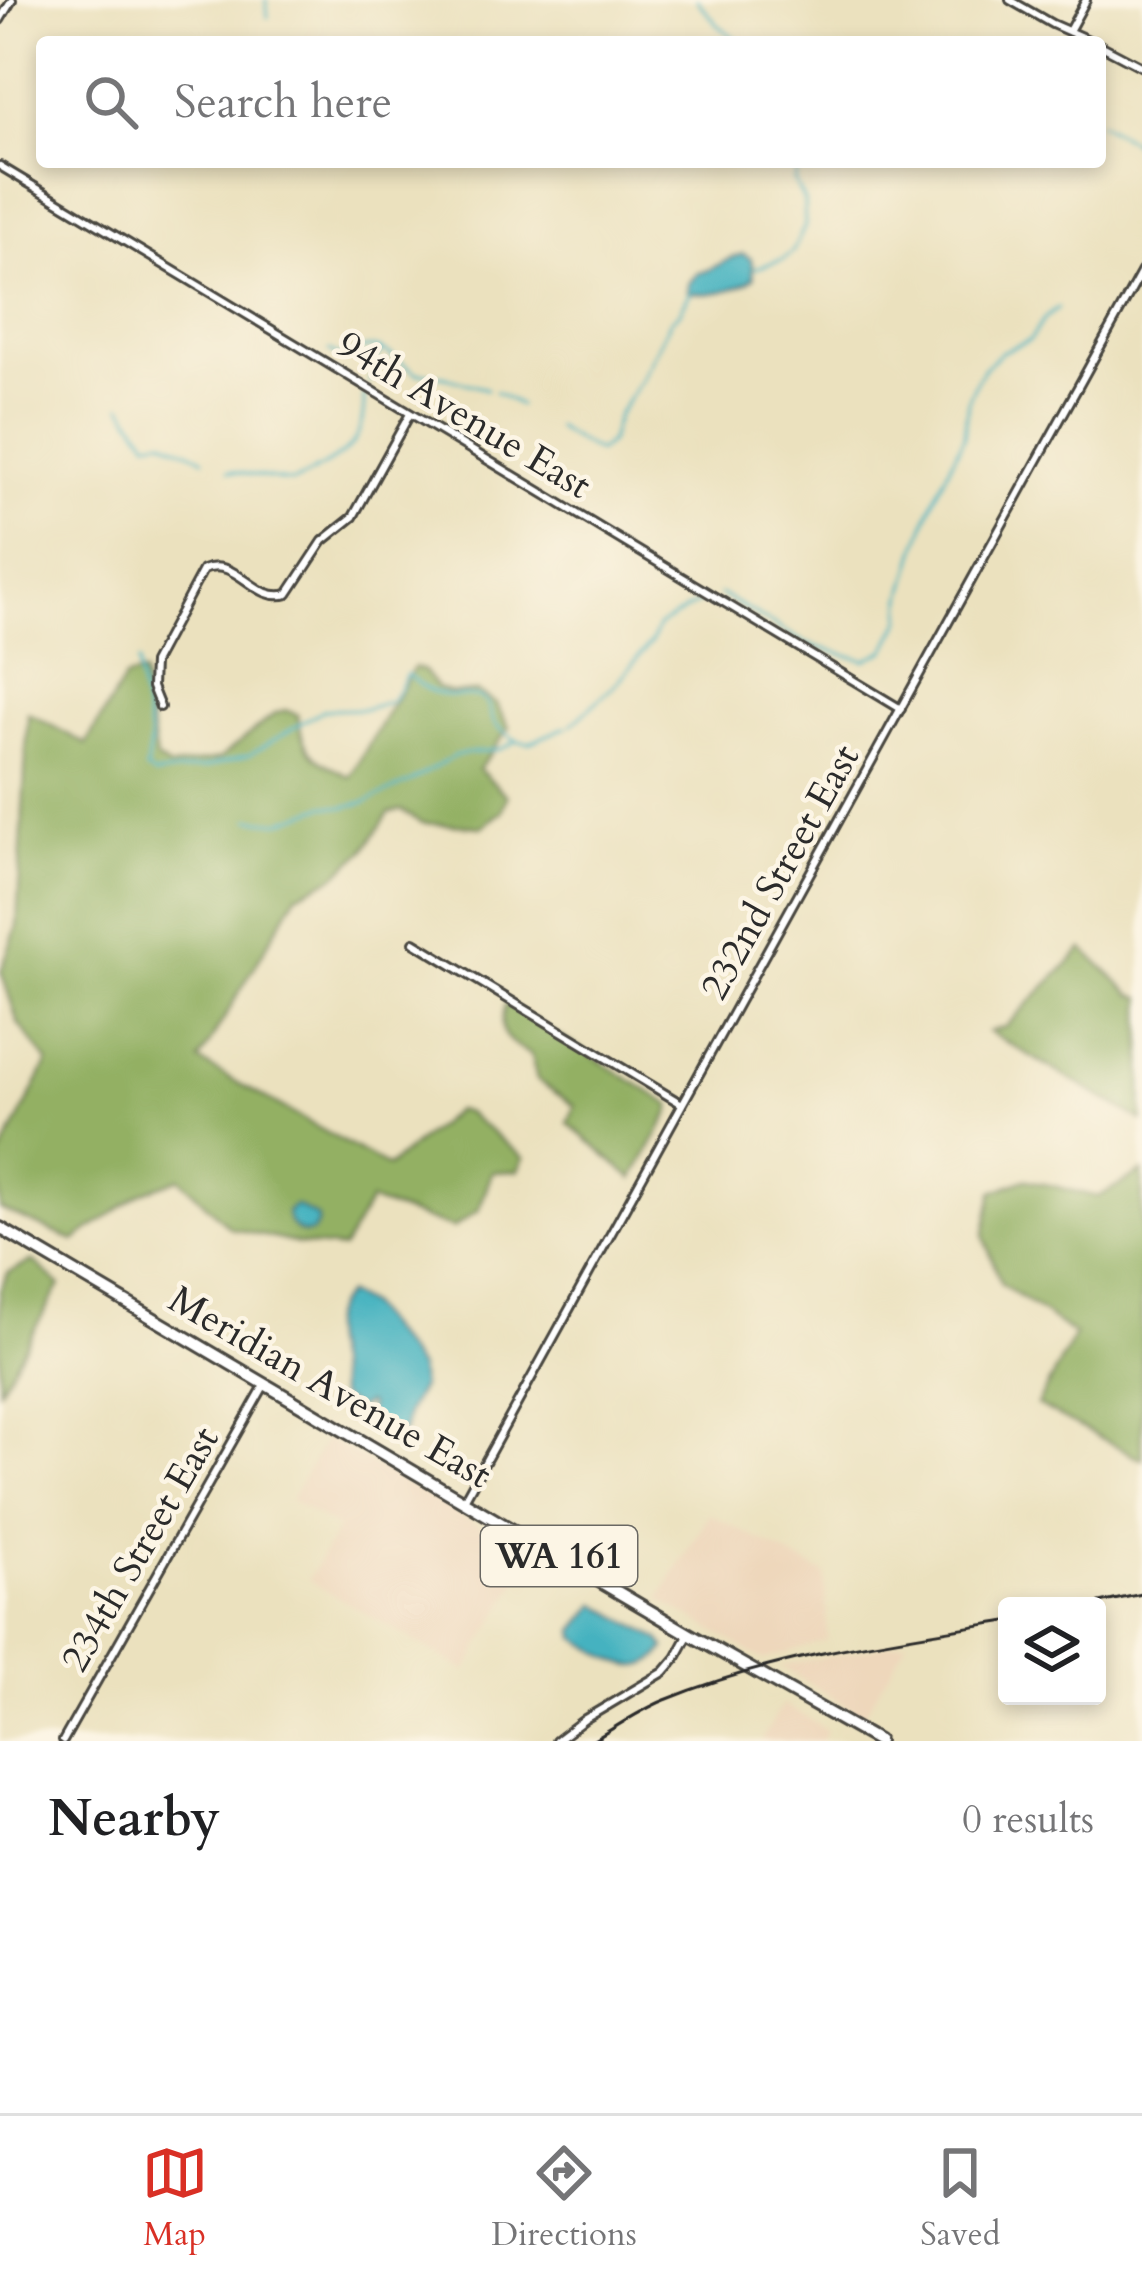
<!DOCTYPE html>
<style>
body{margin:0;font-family:Cardo,serif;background:#f2f2f2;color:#202124}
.controls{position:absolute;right:36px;bottom:36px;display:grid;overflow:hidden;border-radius:12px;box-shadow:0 6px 18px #0003}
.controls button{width:108px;height:108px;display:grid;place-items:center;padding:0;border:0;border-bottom:3px solid #e0e0e0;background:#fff;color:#202124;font:60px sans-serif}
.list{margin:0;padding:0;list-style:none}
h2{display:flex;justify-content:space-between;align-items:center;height:156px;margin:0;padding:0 48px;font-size:51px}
h2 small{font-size:39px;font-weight:400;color:#757577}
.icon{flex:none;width:66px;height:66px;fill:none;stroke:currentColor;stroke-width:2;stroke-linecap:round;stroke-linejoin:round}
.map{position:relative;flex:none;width:1142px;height:1741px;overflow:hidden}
.search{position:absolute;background:#fff;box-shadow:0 6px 18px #0003;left:36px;right:36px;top:36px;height:132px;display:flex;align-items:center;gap:30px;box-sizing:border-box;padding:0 42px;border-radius:12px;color:#757577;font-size:45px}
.sheet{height:372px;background:#fff}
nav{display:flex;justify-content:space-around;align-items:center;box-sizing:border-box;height:168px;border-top:3px solid #e0e0e0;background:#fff;font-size:33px;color:#757577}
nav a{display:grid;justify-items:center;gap:6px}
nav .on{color:#d93025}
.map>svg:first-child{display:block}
.built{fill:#eed7bb}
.forest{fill:#93b063;stroke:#5f6e47;stroke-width:3}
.water{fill:#44b2c0;stroke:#386e76;stroke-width:3}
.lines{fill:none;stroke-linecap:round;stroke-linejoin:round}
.stream{stroke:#44b2c0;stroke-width:3}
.minor-casing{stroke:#484641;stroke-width:12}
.primary-casing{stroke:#484641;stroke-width:16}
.minor{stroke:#fff;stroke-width:6}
.primary{stroke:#fff;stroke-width:10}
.rail{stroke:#2b2b2b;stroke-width:3}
.labels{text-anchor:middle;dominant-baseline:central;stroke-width:9;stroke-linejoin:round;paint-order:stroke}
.shield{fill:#fcf5e5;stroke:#6a6863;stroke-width:3}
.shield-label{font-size:36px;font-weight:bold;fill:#2b2b2b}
.street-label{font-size:39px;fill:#2b2b2b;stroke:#fcf5e5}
</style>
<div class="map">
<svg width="1142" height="1741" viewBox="0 0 1142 1741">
<rect width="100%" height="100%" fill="#fcf5e5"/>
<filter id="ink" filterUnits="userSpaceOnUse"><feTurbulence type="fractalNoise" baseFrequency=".00833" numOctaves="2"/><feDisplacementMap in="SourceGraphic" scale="24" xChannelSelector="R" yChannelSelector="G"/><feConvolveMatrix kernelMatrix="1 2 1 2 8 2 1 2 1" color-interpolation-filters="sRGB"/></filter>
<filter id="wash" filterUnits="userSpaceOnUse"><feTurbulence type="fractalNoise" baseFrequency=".004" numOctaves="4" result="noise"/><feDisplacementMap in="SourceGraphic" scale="48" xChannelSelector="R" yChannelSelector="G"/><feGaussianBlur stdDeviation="2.7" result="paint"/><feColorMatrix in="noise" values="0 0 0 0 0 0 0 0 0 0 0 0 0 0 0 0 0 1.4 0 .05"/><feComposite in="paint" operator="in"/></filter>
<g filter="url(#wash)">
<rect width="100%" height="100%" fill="#ebe1be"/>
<g class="built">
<polygon points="326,1438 532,1556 466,1671 308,1580 338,1528 290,1500"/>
<polygon points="709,1514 825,1574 827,1640 764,1660 659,1599"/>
<polygon points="907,1641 863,1716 780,1666"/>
<polygon points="783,1704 827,1730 821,1741 761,1741"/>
</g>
<g class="forest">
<path d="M414,667L424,671L437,688L451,693L477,692L496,704L509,728L479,769L507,796L502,811L482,827L422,823L401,810L389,813L364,851L332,878L297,894L199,1061L388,1167L456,1110L467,1113L524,1158L518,1171L492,1172L479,1210L453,1228L370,1201L343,1249L298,1244L230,1228L180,1178L143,1192L74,1241L0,1209V1157L48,1062L18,1023L1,971L17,926L28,713L86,744L125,678L143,674L156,759L169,768L219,759L274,714L285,710L298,715C303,756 315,758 350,777Z"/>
<polygon points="1083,949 1133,995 1142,997 1142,1121 989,1032 1005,1027"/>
<path d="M505,1005H509L671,1105V1111L633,1179L568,1123L575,1106L537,1080L531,1056C506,1038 496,1038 505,1005Z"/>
<polygon points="1142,1172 1142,1459 1037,1405 1075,1335 1001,1284 984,1236 993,1192 1025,1179 1098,1197"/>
<polygon points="33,1261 60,1285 0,1389 0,1289 8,1273"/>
</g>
<g class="water">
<path d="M743,254L751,259L754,278C737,290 709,297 688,292V284L698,273C709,273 728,257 743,254Z"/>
<path d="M295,1205L317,1217V1225L312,1232C298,1237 288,1224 287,1212Z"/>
<path d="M347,1294L367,1305L418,1368L421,1387L407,1413L403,1432H393L366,1416L370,1406L367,1403L358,1409L338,1396C339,1359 312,1323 347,1294Z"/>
<path d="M597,1604L660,1640L666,1648C640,1686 607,1655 576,1638L575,1630Z"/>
</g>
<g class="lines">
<g class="stream">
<polyline points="266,0 268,17"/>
<polyline points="697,0 717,24 740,42"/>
<polyline points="1100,123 1142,147"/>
<polyline points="756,268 784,259 793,251 805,226 804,201 794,181 800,162"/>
<path d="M329,350L336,355L348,356C379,335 390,357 417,373C441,373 463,383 487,389"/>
<polyline points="369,383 380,351"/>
<polyline points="495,392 519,405"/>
<path d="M122,405L148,441L164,439C177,449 191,450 204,459"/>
<path d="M556,427C570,438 583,444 598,452L610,442L617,416L641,380L671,320L680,312L691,291"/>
<path d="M229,471L292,482C302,479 308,475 318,469C355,450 365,434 364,392"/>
<polyline points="720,594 807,644 865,660 886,650 902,619 903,597 918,544 935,497 964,436 968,401 976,382 984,368 1001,352 1030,340 1044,319 1058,308"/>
<path d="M138,662C137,687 148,714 150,740C150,749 147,760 146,770L154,775L204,768L249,755L323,710L365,709L392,701L407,674C418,685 434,695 450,696C460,697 470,694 480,698C492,704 488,712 494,722C499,730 510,735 517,741"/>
<polyline points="571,725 615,685 652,641 658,626 705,599"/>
<polyline points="250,819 280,822 325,806 344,807 366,802 410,782 456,755 501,749 517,741 529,743 566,727"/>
</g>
</g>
</g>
<g filter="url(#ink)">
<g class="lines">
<g class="minor-casing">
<g id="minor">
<polyline points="1010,0 1052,24 1093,42"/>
<polyline points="0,20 12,0"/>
<polyline points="1069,31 1086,0"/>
<polyline points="1100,45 1142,67"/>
<polyline points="0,166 901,709"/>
<path d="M160,707L152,687L153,663L203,570C237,555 254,604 288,594L323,541L353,517L410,414"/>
<polyline points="414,942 682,1104"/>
<polyline points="464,1500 1142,271"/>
<polyline points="63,1741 265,1384"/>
<polyline points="556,1741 585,1719 664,1672 676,1658 689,1634"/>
</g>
</g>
<g class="primary-casing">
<polyline id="primary" points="0,1228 689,1634 878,1741"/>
</g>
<use href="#minor" class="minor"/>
<use href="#primary" class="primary"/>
<g class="rail">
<polyline points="1086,1606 1142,1594"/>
<path d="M592,1741C616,1727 640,1710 665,1700C773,1656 892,1639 1007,1621"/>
</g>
</g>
</g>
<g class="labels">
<rect class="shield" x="481" y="1526" width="156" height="60" rx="9"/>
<g class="shield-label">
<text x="559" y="1556">WA 161</text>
</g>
<g class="street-label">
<text transform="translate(464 415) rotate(31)">94th Avenue East</text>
<text transform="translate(780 872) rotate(-61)">232nd Street East</text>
<text transform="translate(330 1387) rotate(30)">Meridian Avenue East</text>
<text transform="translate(140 1549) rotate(-60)">234th Street East</text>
</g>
</g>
</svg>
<div class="controls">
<button><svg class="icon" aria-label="layers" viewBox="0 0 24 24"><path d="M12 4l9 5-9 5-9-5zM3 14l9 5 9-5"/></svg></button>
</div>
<div class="search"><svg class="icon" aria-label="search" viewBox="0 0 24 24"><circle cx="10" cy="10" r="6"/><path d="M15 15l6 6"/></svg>Search here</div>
</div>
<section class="sheet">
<h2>Nearby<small>0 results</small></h2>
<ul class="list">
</ul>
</section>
<nav>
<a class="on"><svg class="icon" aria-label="map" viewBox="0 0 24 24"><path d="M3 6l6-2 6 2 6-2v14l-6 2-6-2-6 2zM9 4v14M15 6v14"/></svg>Map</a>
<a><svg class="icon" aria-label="directions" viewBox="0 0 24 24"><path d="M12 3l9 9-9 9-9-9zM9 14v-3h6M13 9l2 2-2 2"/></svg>Directions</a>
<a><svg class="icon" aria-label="saved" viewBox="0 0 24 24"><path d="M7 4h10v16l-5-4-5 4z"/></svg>Saved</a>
</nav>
